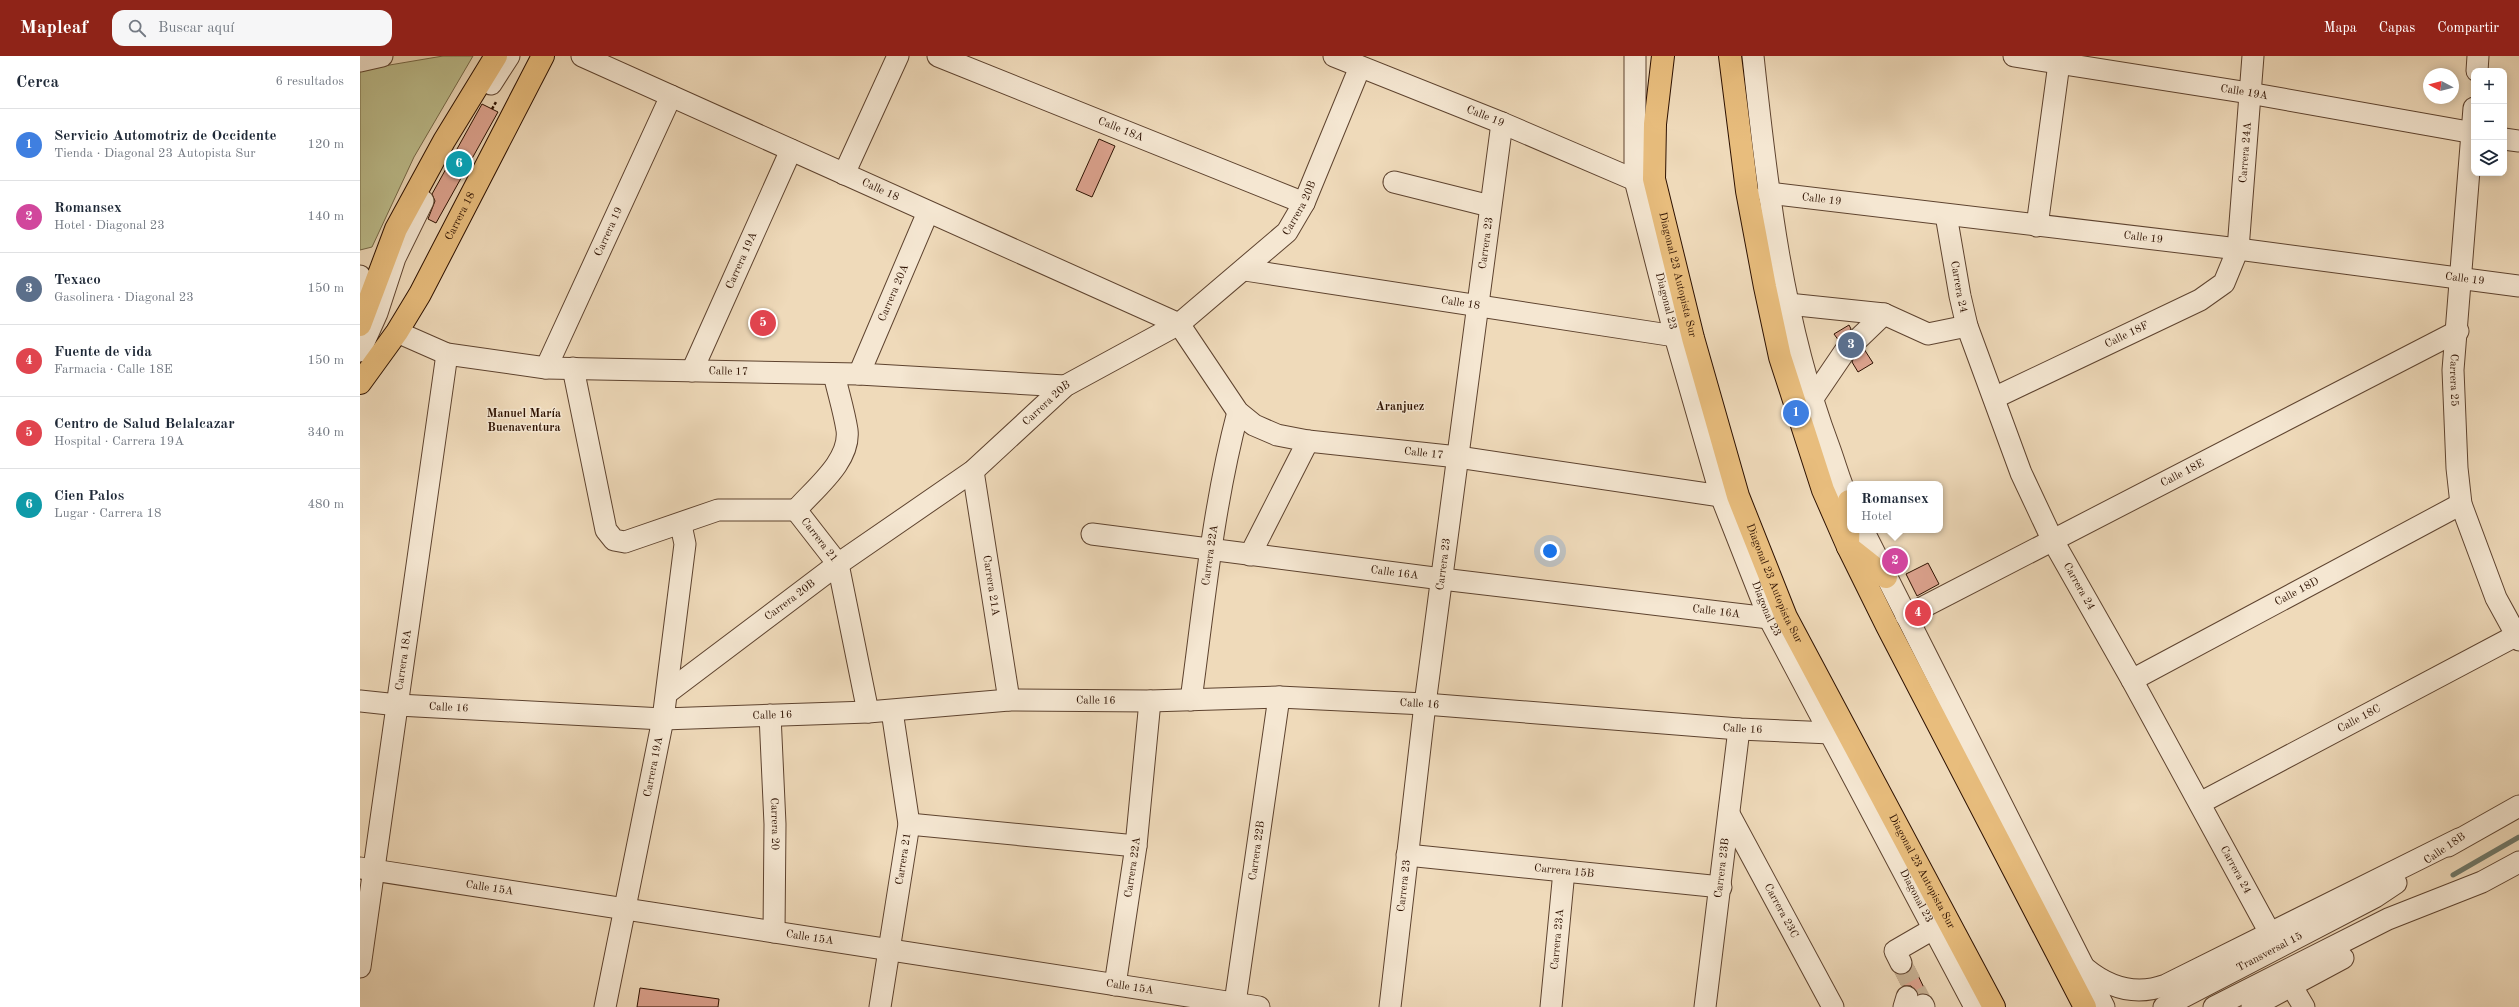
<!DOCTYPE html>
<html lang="es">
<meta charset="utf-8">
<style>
body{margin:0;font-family:"Old Standard TT",serif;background:#f6f6f7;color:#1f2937}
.controls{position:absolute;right:12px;top:12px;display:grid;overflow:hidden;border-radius:8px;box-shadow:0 2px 10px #0003}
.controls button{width:36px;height:36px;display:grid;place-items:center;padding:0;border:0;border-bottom:1px solid #e0e1e3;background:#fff;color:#1f2937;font:20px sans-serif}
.compass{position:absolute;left:2063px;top:12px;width:36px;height:36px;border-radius:50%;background:#fff;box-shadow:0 2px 10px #0003;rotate:277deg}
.you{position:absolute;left:1190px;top:495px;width:14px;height:14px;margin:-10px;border:3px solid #fff;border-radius:50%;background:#1a73e8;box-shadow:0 0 0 6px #1a73e833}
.badge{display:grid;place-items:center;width:26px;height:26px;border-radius:50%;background:#8f2418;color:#fff;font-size:13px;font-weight:700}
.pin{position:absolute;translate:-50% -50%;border:2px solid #fff;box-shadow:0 1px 4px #0006}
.popup{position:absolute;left:1487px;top:425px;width:96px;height:52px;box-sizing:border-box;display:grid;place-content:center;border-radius:8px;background:#fff;filter:drop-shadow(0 1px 3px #0005);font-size:13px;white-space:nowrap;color:#747a83}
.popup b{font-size:15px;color:#1f2937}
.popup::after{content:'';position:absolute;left:50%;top:100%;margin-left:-8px;border:8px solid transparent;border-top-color:#fff}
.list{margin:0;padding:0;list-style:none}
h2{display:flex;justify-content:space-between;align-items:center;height:52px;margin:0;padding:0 16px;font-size:17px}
h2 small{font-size:13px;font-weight:400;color:#747a83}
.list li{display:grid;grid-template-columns:26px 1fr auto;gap:12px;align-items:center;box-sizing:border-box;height:72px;padding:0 16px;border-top:1px solid #e0e1e3}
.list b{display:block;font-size:15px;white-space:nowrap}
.list p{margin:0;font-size:13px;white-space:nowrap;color:#747a83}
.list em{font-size:13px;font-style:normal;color:#747a83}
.icon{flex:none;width:22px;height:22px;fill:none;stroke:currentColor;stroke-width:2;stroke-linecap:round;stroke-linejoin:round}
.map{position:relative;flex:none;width:2159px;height:951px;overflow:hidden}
header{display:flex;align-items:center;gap:24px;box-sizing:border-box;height:56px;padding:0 20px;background:#8f2418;color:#fff}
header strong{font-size:19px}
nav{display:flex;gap:22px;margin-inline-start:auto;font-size:14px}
.search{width:280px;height:36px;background:#f6f6f7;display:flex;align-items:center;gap:10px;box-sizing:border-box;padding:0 14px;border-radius:12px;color:#747a83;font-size:15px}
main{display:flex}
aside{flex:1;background:#fff}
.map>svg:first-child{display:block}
.green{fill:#bdbe8d;stroke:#756847}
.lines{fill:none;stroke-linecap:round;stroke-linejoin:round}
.stream{stroke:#6e7768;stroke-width:5}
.building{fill:#dda38f;stroke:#2d1101}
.minor-tunnel{stroke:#c8b295;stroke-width:21;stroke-dasharray:21 10;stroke-linecap:butt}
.minor-casing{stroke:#5e432f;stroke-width:23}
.major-casing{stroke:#2d1101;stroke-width:24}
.path{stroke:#2d1101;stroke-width:2.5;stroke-dasharray:3 2;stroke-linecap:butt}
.minor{stroke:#f5e7d2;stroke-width:21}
.major{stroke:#e8bd7d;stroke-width:22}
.labels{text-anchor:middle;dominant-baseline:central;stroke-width:3;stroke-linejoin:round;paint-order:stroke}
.street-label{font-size:11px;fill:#2d1101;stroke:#f5e7d2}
.neighbourhood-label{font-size:12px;font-weight:bold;fill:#2d1101;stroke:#f5e7d2}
</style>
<header>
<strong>Mapleaf</strong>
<div class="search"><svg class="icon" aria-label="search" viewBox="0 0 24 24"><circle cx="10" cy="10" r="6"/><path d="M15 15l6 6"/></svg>Buscar aquí</div>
<nav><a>Mapa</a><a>Capas</a><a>Compartir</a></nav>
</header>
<main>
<aside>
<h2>Cerca<small>6 resultados</small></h2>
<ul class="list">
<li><span class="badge" style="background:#3f7fe0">1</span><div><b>Servicio Automotriz de Occidente</b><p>Tienda · Diagonal 23 Autopista Sur</p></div><em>120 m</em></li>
<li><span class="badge" style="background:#d1479c">2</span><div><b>Romansex</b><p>Hotel · Diagonal 23</p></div><em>140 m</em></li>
<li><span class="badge" style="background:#5c6f8a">3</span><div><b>Texaco</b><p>Gasolinera · Diagonal 23</p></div><em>150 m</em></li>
<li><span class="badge" style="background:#e0444e">4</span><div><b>Fuente de vida</b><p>Farmacia · Calle 18E</p></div><em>150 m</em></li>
<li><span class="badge" style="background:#e0444e">5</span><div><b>Centro de Salud Belalcazar</b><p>Hospital · Carrera 19A</p></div><em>340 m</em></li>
<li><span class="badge" style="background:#0f9aa8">6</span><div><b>Cien Palos</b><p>Lugar · Carrera 18</p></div><em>480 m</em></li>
</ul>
</aside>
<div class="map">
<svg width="2159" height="951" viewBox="0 0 2159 951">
<rect width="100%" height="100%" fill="#efdaba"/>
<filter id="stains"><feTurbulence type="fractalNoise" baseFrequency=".005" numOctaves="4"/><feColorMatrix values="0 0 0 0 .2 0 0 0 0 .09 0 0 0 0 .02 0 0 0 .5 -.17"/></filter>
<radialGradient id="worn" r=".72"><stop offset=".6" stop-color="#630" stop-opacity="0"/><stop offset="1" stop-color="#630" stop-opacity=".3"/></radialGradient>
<polygon class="green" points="83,0 113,0 54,101 12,191 0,194 0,14"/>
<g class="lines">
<polyline class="stream" points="2093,819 2159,781"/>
</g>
<g class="building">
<polygon points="122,48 138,56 76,167 68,163 75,145 72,138"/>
<polygon points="739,83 755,90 732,141 716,134"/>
<polygon points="1489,269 1491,273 1486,283 1479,285 1474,278"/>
<polygon points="1504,293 1513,307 1498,316 1492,306 1497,295"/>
<polygon points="1568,507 1579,528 1557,540 1546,518"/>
<polygon points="1553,909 1567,938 1559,938 1551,930 1542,930 1536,918 1546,918"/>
<polygon points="280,932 359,943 358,951 277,951"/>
</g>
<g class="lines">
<polyline class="minor-tunnel" points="1541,907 1563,949"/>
<g class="minor-casing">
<g id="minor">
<path id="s1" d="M222,0L819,268L878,356L894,369L917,379L948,385L1098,401L1361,440"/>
<path id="s2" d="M578,0L944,147"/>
<path id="s3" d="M974,0L1142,67L1275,124"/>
<path id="s4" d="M1275,0V124L1315,280L1361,440L1409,562L1615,951"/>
<path d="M1393,0C1407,132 1422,266 1469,391C1476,410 1481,430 1490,448"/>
<path id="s5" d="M1654,0L1889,37L2114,77"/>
<polyline points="0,5 22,0"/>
<polyline points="2117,15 2118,0"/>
<polyline points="131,28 149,0"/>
<path id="s6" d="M2114,52L2093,314L2097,412L2101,448L2136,542L2159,584"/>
<polyline points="2144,83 2159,85"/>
<polyline points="484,118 538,0"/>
<polyline points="1034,126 1130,150"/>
<path id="s7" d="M1408,137L1878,193L2159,230"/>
<path id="s8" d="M1586,159L1600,240L1607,270L1661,417L1692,483L1772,624L1910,877"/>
<polyline points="1677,170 1700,0"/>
<path id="s9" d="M885,214L1315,280"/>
<polyline points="0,220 6,254 1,254"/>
<polyline points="1428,248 1524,258 1568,278 1607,270"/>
<path id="s10" d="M37,276L87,298L186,312L499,318L705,330"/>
<polyline points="1498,283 1524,258"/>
<polyline points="0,295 17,257 35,202 63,145"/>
<path id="s11" d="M186,312L311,40"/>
<polyline points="213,312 246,474 254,484 265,486 358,454 436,454"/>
<path id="s12" d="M332,315L431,94"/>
<path id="s13" d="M499,318L568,156"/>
<path id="s14" d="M1634,342L1840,244L1864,227L1878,193L1893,0"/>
<polyline points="1451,345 1485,295"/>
<path id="s15" d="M613,415L649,644"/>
<path id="s16" d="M436,454L478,508L508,656"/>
<path d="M436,454C454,433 491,405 487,374C484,355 478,336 474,318"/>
<polyline points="1503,474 1744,951"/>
<path id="s17" d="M732,478L1082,523L1409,562"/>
<polyline points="890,499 948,385"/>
<path id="s18" d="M1546,560L2098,275"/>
<path id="s19" d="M1772,624L2101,448"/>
<path id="s20" d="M307,637L478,508L613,415L705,330L819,268L927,176L944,147L1000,11"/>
<path id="s21" d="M831,644C844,548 853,450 878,356"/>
<path id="s22" d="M0,645L38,649L303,663L508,656L649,644L790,645L919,641L1065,648L1379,673L1471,677"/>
<path id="s23" d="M410,659L415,768L414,876"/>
<path id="s24" d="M1840,747L2159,578"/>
<path id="s25" d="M1369,758L1473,951"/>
<polyline points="549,768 776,790"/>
<polyline points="2088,790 2159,750"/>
<path id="s26" d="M1047,799L1361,831"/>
<path id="s27" d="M0,812L899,951"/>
<polyline points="1541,907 1535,895 1573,873"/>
<path id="s28" d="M0,911L87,298"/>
<path d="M1725,912C1749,932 1776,940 1806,929L2099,783"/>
<path id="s29" d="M755,929L776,790L790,645"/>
<polyline points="1931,929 1944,951"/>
<path id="s30" d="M875,947L919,641"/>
<polyline points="1563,949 1564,951"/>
<path id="s31" d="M245,951L303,663L325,488L321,469"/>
<path id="s32" d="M520,951L549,768L532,655"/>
<path id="s33" d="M1030,951L1065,648L1142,67"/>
<path id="s34" d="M1191,951L1204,815"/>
<path id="s35" d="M1345,951L1379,673"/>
<polyline points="1544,951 1547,941"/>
<path id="s36" d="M1804,951L2015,841L2036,827"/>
<polyline points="1854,951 2028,863 2122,826 2159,806"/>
<polyline points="1892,951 1983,902"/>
</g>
</g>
<g class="major-casing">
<g id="major">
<path id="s37" d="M1303,0L1295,68L1294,123L1333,282L1378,440L1426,561L1634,951"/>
<polyline points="1370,0 1387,135 1405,231 1420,301 1463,434 1488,491 1527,570 1725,951"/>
<polyline points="0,269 36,173 84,85 136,0"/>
<path id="s38" d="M0,327L37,276L60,238L183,0"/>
<polyline points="1489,445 1488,491 1526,521"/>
</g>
</g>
<polyline class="path" points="132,53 136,46"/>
<use href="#minor" class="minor"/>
<use href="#major" class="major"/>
</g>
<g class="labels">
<g class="street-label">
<text stroke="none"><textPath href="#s5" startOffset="233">Calle 19A</textPath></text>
<text stroke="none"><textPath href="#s3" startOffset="163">Calle 19</textPath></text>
<text stroke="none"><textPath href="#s2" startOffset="197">Calle 18A</textPath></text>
<text stroke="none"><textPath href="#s14" startOffset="391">Carrera 24A</textPath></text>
<text stroke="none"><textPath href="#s1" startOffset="327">Calle 18</textPath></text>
<text stroke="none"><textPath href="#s7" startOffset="54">Calle 19</textPath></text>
<text stroke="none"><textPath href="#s20" startOffset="802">Carrera 20B</textPath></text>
<text stroke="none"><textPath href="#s38" startOffset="195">Carrera 18</textPath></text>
<text stroke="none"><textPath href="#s11" startOffset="150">Carrera 19</textPath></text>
<text stroke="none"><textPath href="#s7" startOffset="378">Calle 19</textPath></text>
<text stroke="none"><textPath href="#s33" startOffset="770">Carrera 23</textPath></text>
<text stroke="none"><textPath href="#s12" startOffset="121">Carrera 19A</textPath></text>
<text stroke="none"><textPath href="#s37" startOffset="222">Diagonal 23 Autopista Sur</textPath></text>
<text stroke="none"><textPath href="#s7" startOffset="702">Calle 19</textPath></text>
<text stroke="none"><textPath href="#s8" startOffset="73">Carrera 24</textPath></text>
<text stroke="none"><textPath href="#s13" startOffset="88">Carrera 20A</textPath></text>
<text stroke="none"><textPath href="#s4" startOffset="249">Diagonal 23</textPath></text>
<text stroke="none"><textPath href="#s9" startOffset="218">Calle 18</textPath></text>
<text stroke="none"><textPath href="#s14" startOffset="147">Calle 18F</textPath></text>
<text stroke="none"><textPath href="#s10" startOffset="337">Calle 17</textPath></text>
<text stroke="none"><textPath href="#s6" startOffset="273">Carrera 25</textPath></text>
<text stroke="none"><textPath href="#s20" startOffset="478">Carrera 20B</textPath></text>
<text stroke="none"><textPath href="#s1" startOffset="954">Calle 17</textPath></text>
<text stroke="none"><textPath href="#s18" startOffset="311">Calle 18E</textPath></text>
<text stroke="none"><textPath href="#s16" startOffset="38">Carrera 21</textPath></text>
<text stroke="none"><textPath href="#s21" startOffset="146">Carrera 22A</textPath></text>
<text stroke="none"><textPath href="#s33" startOffset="446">Carrera 23</textPath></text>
<text stroke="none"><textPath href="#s17" startOffset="305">Calle 16A</textPath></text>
<text stroke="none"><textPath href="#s37" startOffset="546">Diagonal 23 Autopista Sur</textPath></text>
<text stroke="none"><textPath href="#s15" startOffset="116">Carrera 21A</textPath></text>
<text stroke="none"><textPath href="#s8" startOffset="397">Carrera 24</textPath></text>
<text stroke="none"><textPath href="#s19" startOffset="187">Calle 18D</textPath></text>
<text stroke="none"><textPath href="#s20" startOffset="154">Carrera 20B</textPath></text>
<text stroke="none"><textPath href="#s4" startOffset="573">Diagonal 23</textPath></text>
<text stroke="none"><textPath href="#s17" startOffset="629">Calle 16A</textPath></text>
<text stroke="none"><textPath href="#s28" startOffset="310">Carrera 18A</textPath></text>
<text stroke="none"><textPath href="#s22" startOffset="737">Calle 16</textPath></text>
<text stroke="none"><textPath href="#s22" startOffset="1061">Calle 16</textPath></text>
<text stroke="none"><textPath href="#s22" startOffset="89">Calle 16</textPath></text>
<text stroke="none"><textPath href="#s22" startOffset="413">Calle 16</textPath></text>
<text stroke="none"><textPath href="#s24" startOffset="180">Calle 18C</textPath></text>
<text stroke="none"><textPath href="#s22" startOffset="1385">Calle 16</textPath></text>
<text stroke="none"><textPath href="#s31" startOffset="245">Carrera 19A</textPath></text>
<text stroke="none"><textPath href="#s23" startOffset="109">Carrera 20</textPath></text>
<text transform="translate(2085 793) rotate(-34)">Calle 18B</text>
<text stroke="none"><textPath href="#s30" startOffset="154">Carrera 22B</textPath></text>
<text stroke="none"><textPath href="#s32" startOffset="150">Carrera 21</textPath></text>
<text stroke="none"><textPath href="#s29" startOffset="119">Carrera 22A</textPath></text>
<text stroke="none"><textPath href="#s35" startOffset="140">Carrera 23B</textPath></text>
<text stroke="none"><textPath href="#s8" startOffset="721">Carrera 24</textPath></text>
<text stroke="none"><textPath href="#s26" startOffset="158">Carrera 15B</textPath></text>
<text stroke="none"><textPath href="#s37" startOffset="870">Diagonal 23 Autopista Sur</textPath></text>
<text stroke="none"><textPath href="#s33" startOffset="122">Carrera 23</textPath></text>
<text stroke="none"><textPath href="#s27" startOffset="131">Calle 15A</textPath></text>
<text stroke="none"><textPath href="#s4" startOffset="897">Diagonal 23</textPath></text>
<text stroke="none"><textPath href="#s25" startOffset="110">Carrera 23C</textPath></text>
<text stroke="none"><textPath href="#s27" startOffset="455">Calle 15A</textPath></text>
<text stroke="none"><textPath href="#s34" startOffset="68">Carrera 23A</textPath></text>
<text stroke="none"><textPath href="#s36" startOffset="119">Transversal 15</textPath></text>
<text stroke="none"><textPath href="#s27" startOffset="779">Calle 15A</textPath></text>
</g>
<g class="neighbourhood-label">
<text x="1040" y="351">Aranjuez</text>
<text x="164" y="358">Manuel María<tspan x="164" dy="14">Buenaventura</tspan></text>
</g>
</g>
<rect width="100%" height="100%" filter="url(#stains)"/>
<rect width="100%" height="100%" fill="url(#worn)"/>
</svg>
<div class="controls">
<button>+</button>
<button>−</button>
<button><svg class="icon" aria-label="layers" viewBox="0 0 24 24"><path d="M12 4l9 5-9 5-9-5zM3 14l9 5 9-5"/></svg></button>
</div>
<svg class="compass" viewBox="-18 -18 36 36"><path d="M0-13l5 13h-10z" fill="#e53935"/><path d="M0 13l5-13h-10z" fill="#747a83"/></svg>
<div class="you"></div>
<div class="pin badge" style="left:1436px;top:357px;background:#3f7fe0">1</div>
<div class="pin badge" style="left:1535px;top:505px;background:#d1479c">2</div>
<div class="popup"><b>Romansex</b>Hotel</div>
<div class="pin badge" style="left:1491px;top:289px;background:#5c6f8a">3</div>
<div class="pin badge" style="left:1558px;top:557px;background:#e0444e">4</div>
<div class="pin badge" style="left:403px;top:267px;background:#e0444e">5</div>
<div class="pin badge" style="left:99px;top:108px;background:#0f9aa8">6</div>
</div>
</main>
